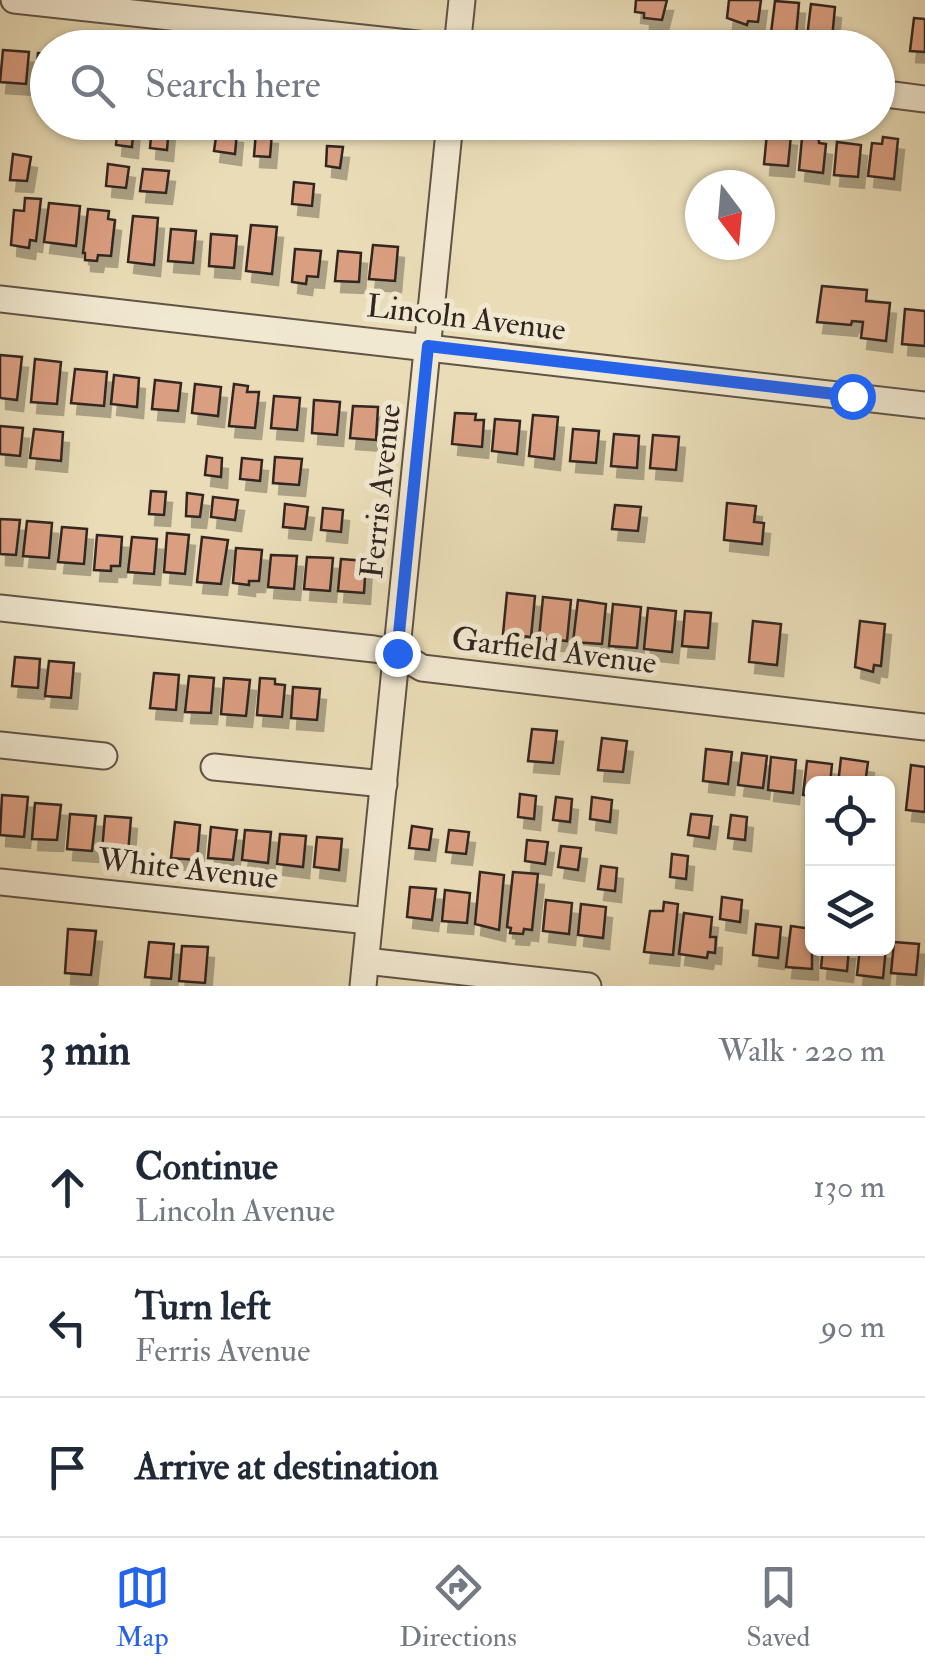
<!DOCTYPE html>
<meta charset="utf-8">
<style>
body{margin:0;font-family:"IM FELL Double Pica",serif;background:#f2f2f3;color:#1f2937}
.controls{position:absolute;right:30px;bottom:30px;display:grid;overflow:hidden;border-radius:15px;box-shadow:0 2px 8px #0004}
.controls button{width:90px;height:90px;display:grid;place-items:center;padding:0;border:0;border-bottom:2px solid #e0e1e3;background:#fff;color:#1f2937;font:50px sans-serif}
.compass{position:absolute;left:685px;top:170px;width:90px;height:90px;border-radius:50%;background:#fff;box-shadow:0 2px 8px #0004;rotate:164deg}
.stop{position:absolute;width:30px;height:30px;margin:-22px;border:8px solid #2563eb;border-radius:50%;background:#fff}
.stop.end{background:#2563eb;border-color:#fff;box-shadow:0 2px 10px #0008}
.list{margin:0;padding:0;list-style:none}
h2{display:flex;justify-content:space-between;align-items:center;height:130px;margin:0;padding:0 40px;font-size:42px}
h2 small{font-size:32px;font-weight:400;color:#747a83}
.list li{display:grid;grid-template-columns:65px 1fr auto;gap:30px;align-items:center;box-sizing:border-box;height:140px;padding:0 40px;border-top:2px solid #e0e1e3}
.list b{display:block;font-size:38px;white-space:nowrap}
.list p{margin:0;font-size:32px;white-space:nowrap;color:#747a83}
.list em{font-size:32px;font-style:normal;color:#747a83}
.icon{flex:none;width:55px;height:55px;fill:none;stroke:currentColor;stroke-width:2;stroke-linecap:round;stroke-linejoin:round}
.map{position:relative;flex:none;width:925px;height:986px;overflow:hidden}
.search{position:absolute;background:#fff;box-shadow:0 2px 8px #0004;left:30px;right:30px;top:30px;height:110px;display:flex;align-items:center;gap:25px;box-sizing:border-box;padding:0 35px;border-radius:55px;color:#747a83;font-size:38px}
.sheet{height:550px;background:#fff}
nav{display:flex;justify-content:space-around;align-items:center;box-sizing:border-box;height:140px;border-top:2px solid #e0e1e3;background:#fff;font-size:28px;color:#747a83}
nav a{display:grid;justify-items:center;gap:5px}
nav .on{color:#2563eb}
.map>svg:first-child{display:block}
.building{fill:#da9e80;stroke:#322620;stroke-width:2.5;filter:url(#shadow)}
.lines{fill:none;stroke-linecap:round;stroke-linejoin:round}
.minor-casing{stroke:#605446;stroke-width:29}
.minor{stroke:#f1e8d0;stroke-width:25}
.route{stroke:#2563eb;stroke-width:12}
.labels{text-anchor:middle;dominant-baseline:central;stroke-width:10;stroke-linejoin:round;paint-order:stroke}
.street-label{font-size:32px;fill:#322620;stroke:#f1e8d0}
</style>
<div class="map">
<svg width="925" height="986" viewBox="0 0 925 986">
<defs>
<filter id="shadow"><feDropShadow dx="6" dy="11" stdDeviation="0" flood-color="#0004"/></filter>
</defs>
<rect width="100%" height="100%" fill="#e9dcb6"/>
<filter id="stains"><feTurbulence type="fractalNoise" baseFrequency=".002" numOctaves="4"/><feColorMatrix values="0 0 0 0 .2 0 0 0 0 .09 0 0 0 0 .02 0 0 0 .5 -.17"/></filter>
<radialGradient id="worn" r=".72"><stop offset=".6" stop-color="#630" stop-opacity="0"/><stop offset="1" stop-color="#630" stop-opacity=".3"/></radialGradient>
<g class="building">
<polygon points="636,0 667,0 662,20 644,18 644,13 635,12"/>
<polygon points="729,0 761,0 758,22 748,21 747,25 727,18"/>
<polygon points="775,1 799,3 796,36 771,33"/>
<polygon points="811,4 835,7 832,39 807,37"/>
<polygon points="914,18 925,19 925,52 910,51"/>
<polygon points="3,50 29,52 26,84 0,82"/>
<polygon points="38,53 48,54 48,86 35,85"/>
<polygon points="118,122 134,122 132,147 116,145"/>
<polygon points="152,125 169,126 167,150 150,148"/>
<polygon points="217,130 237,132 235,154 214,151"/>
<polygon points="256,132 272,133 270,157 254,156"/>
<polygon points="767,133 791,135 788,166 764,164"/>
<polygon points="883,137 898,139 894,179 868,176 872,143 882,144"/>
<polygon points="802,138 819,139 819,143 826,144 823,173 799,170"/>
<polygon points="837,142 861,145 858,177 834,175"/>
<polygon points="327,146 343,147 340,168 326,166"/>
<polygon points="13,154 31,157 27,181 10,180"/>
<polygon points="108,164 129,167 126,188 106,186"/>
<polygon points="143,169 169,171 166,193 140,191"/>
<polygon points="294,182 314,184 312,206 292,204"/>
<polygon points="25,198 41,199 36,241 30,240 29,248 11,245 14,210 24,211"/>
<polygon points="49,203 80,206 76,246 44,242"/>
<polygon points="88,209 109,211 108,219 115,220 111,256 98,255 97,261 85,260 85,253 83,253"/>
<polygon points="133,216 158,218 154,265 128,262"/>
<polygon points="251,225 277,227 272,274 246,271"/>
<polygon points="171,229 196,231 193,263 168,261"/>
<polygon points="211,234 237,236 234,268 209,266"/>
<polygon points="373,245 398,247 395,281 369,279"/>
<polygon points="295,249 321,251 318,277 307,276 306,284 292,282"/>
<polygon points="338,251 361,253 359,282 335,281"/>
<polygon points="822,286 867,290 866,301 890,303 886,341 861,338 863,322 852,321 851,325 817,322"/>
<polygon points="905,309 925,311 925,346 902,344"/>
<polygon points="0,355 22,357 17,400 0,398"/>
<polygon points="35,359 61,362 57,404 31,402"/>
<polygon points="75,369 107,372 104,406 71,403"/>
<polygon points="114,375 139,378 137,407 111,404"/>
<polygon points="155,380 181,383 178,411 152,409"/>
<polygon points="195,384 221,387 218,416 192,413"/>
<polygon points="234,384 248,386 247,392 259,392 255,428 229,426"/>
<polygon points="274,396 300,398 297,430 271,428"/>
<polygon points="314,400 340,402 337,435 312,433"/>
<polygon points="353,406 378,407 376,440 350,438"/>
<polygon points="455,413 476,414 475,420 484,420 482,447 452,444"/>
<polygon points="533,415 558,417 554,459 529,456"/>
<polygon points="495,419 520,421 517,454 492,451"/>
<polygon points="0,426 23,428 20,456 0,454"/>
<polygon points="34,429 63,432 61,461 30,458"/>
<polygon points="573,429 599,431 596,463 570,461"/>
<polygon points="614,434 639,436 637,468 611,466"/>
<polygon points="653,435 679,437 676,470 650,468"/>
<polygon points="207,456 222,458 221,477 205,475"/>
<polygon points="275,457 302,459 299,485 273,483"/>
<polygon points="242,458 262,460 260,481 240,479"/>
<polygon points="151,491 166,492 164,515 149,514"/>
<polygon points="187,493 203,495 200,517 186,516"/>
<polygon points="213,497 238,500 235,520 211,517"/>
<polygon points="727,503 756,506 754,522 764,523 762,544 724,540"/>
<polygon points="285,504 308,507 305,529 283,527"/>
<polygon points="615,505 641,507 638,531 612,529"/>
<polygon points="323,508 343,510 341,532 321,530"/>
<polygon points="0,519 20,520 16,555 0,554"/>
<polygon points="27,521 52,523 49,558 23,556"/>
<polygon points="62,527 87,529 84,564 58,562"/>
<polygon points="167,533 189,535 185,574 164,572"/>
<polygon points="97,535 122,537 120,566 111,566 111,571 94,570"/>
<polygon points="132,537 157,539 154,574 128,572"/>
<polygon points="202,537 228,540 221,584 197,582"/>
<polygon points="236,548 262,550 259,581 249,581 249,585 233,583"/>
<polygon points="271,555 297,556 294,589 268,587"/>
<polygon points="307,557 333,558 330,591 304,589"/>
<polygon points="341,559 366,561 364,593 338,591"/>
<polygon points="507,593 535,596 531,637 503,634"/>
<polygon points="543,597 571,600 567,641 539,638"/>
<polygon points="578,600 606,604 602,644 573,642"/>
<polygon points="613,604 641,607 637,648 609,646"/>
<polygon points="648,608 676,611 672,652 644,649"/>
<polygon points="685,611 711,613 708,648 682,646"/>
<polygon points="753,621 781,624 777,665 749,662"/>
<polygon points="860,621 885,624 881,666 874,665 873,672 855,667"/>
<polygon points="15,657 40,659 38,688 12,686"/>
<polygon points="49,661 74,663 71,698 45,696"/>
<polygon points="154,673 179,675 176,710 150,708"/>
<polygon points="189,676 214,678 211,713 185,712"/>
<polygon points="224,678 250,680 246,716 221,714"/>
<polygon points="260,678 275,679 275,684 285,685 282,717 257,715"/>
<polygon points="293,687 320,689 317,720 291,718"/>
<polygon points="532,729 557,731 553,763 528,761"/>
<polygon points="602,738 627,741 623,772 598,770"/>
<polygon points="706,749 732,752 728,784 703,781"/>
<polygon points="742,753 767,756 763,788 738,785"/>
<polygon points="771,757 796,760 793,793 768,790"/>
<polygon points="841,758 868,762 865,784 838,784"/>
<polygon points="807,761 832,764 830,784 812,784 812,796 803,795"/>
<polygon points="911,765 925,767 925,812 906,810"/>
<polygon points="520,794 536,796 534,819 518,817"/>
<polygon points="2,795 28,797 24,837 0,835"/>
<polygon points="556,797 572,799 570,822 553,820"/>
<polygon points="592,797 612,800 610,822 590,819"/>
<polygon points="35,803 61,805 57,840 32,839"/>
<polygon points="70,814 96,816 92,851 67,849"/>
<polygon points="691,814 712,816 709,838 688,835"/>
<polygon points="731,815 747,817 745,840 728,838"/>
<polygon points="105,816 131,818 128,853 102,851"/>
<polygon points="175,822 200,825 197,860 171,858"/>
<polygon points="412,826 432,829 429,850 409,848"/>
<polygon points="211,827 237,830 233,860 208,858"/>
<polygon points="245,830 271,832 268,863 242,860"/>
<polygon points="449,830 469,832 466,854 446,852"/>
<polygon points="280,834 306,836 303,867 277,864"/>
<polygon points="317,837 342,839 339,870 314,867"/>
<polygon points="527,840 548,842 545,864 525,861"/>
<polygon points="561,846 581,848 578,870 558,867"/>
<polygon points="672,854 688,856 686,879 670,877"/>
<polygon points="601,866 617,868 615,891 598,889"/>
<polygon points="480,872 504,875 499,930 475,924"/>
<polygon points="513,872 538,874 532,930 524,929 523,934 510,933 511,928 507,927"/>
<polygon points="410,887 436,889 432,920 407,917"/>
<polygon points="445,890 470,893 467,923 442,921"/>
<polygon points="722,897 742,900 740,922 720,919"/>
<polygon points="546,900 572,903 569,934 543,931"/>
<polygon points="664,902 678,904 673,955 644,952 650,911 663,911"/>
<polygon points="581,904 606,907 603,938 578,935"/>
<polygon points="684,913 712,917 710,937 716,937 715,953 708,952 707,958 679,954"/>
<polygon points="756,924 781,927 778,958 753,955"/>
<polygon points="791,926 812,929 812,969 786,967"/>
<polygon points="68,929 96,931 91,975 65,973"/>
<polygon points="149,942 174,944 171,979 145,977"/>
<polygon points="894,942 919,944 916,975 891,973"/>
<polygon points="182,946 208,947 205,983 179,981"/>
<polygon points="823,948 849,948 847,971 821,968"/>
<polygon points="860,948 886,948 883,978 857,975"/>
</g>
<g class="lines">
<g class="minor-casing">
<g id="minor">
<polyline points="14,0 454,48"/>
<polyline points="457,48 462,0"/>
<polyline points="878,93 925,99"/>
<polyline points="0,299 925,405"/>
<polyline points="0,608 374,649 397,653 422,668 925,727"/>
<polyline points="0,745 104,756"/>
<polyline points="214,767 384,784"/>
<polyline points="0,882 369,921"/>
<polyline points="366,961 588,986"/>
<polyline points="363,986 450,122"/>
</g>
</g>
<use href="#minor" class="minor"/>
</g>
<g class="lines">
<polyline class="route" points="397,653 428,346 852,396"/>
</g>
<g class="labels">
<g class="street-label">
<text transform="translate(466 318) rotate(7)">Lincoln Avenue</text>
<text transform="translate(381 491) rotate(-84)">Ferris Avenue</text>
<text transform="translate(554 651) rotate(7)">Garfield Avenue</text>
<text transform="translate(188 869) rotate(6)">White Avenue</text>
</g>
</g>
<rect width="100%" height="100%" filter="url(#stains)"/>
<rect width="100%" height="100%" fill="url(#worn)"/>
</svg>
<div class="controls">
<button><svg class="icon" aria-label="locate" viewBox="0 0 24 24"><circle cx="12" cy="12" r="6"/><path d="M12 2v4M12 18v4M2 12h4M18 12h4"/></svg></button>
<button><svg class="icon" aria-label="layers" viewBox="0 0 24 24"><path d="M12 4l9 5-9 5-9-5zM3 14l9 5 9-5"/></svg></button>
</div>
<svg class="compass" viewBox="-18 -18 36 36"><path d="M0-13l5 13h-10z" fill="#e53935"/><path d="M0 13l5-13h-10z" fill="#747a83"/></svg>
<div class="stop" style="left:852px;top:396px"></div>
<div class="stop end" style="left:397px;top:653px"></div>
<div class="search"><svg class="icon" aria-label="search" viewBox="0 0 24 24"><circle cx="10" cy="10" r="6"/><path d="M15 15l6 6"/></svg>Search here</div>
</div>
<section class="sheet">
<h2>3 min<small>Walk · 220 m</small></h2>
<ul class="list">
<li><svg class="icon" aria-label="ahead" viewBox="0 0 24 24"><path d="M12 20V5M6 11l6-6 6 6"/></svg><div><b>Continue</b><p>Lincoln Avenue</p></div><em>130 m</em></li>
<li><svg class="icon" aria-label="left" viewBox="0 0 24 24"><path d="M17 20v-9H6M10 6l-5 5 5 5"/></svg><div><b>Turn left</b><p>Ferris Avenue</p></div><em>90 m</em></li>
<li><svg class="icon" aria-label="arrive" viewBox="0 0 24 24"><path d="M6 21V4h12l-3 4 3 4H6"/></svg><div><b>Arrive at destination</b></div></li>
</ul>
</section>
<nav>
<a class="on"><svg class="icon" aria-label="map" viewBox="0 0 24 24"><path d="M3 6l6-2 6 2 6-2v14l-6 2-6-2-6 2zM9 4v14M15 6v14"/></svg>Map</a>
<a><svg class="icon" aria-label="directions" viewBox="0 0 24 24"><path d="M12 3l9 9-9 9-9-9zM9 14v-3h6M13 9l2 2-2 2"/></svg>Directions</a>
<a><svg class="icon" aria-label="saved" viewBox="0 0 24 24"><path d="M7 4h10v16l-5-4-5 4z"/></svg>Saved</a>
</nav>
